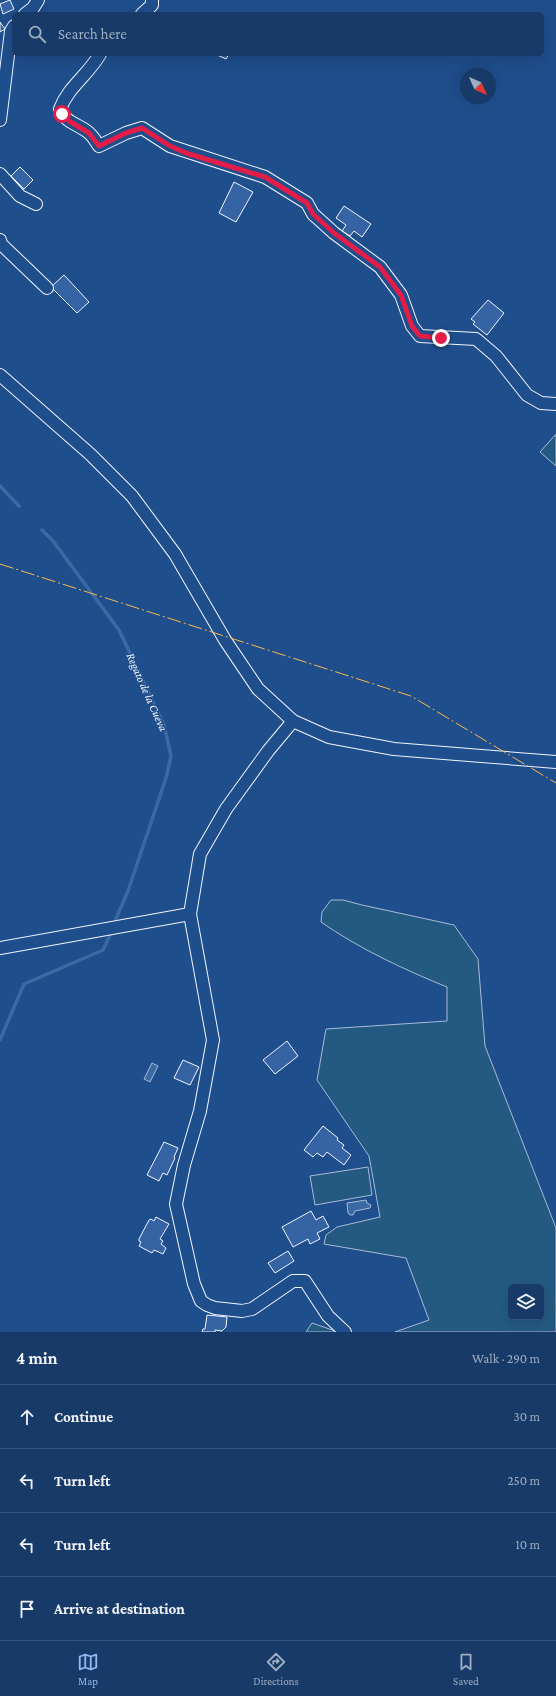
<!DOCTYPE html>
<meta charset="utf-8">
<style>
body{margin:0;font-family:"Crimson Pro",serif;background:#244571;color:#f1f3f6}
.controls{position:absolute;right:12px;bottom:12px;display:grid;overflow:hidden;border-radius:6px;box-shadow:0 4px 16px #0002}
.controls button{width:36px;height:36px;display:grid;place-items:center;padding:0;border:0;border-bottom:1px solid #36547d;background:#173a69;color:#f1f3f6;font:20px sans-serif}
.compass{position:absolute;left:460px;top:68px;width:36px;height:36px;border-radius:50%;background:#173a69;box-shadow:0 4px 16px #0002;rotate:135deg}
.stop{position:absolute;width:12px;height:12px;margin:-9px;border:3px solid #e11d48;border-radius:50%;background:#fff}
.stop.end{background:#e11d48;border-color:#fff;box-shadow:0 1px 4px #0008}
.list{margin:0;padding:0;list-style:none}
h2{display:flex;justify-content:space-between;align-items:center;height:52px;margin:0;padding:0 16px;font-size:17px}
h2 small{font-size:13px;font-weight:400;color:#9eadc0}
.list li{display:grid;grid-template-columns:26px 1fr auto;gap:12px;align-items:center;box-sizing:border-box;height:64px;padding:0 16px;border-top:1px solid #36547d}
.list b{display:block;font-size:15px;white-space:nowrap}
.list em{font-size:13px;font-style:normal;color:#9eadc0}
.icon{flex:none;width:22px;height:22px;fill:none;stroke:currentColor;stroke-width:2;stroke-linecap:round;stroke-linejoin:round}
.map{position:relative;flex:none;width:556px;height:1332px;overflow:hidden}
.search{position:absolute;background:#173a69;box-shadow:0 4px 16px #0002;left:12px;right:12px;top:12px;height:44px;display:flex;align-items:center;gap:10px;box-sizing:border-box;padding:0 14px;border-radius:6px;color:#9eadc0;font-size:15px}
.sheet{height:308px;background:#173a69}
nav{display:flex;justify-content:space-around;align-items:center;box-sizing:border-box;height:56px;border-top:1px solid #36547d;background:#173a69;font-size:11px;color:#9eadc0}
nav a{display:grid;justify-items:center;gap:2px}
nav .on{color:#90b9f0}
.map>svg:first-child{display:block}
.green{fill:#245a82;stroke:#a8bbd7;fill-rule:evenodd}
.water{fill:#3b69a3;stroke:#a8bbd7}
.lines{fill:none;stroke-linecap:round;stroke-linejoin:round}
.stream{stroke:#3b69a3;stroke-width:3.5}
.building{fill:#3563a3;stroke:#f2f6ff}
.minor-casing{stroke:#f2f6ff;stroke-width:14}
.minor{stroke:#1f4e8c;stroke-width:12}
.power{stroke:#ffb74d;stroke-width:1;stroke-dasharray:14 3 2 3;stroke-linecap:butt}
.route{stroke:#e11d48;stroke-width:5}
.labels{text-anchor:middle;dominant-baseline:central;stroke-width:3;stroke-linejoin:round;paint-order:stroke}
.water-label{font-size:12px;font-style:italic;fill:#f2f6ff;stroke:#1f4e8c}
</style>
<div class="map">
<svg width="556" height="1332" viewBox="0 0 556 1332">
<rect width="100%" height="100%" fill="#1f4e8c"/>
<g class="green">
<polygon points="556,434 556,466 540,452"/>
<path d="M331,900H343L362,905L454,925L478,959L485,1046L556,1228V1332H395L429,1320L406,1258L324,1244L326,1235L337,1227L380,1217L369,1156L317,1080L326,1029L447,1021V987C405,970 358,948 321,922L322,912ZM511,1287H541V1317H511Z"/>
<polygon points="368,1167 372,1195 315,1205 310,1176"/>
<polygon points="312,1323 338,1332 306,1332"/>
</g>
<g class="water">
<polygon points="152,1063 158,1066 150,1082 144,1079"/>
<polygon points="366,1200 367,1203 371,1205 370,1208 355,1211 353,1215 350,1215 348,1213 347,1203"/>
</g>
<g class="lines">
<g class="stream">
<polyline points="0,486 19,506"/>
<polyline points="42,530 53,541 119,630 164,725 171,756 166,778 128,891 115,921"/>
<polyline points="0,1040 24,984 103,950 111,933"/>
</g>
</g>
<g class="building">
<polygon points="10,0 14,9 3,14 0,4"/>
<polygon points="0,22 5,29 0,32"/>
<polygon points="215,54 229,54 226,59"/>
<polygon points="20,167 33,180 24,189 11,176"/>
<polygon points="234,182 253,192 236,222 219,213"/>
<polygon points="344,206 371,224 362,237 354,231 350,236 342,231 346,225 336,218"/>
<polygon points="64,275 89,302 77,313 51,287"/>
<polygon points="488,300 504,313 487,335 473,324 475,322 471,319"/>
<polygon points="287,1041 298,1056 275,1074 263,1060"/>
<polygon points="183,1060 199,1067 190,1085 174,1078"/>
<polygon points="323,1126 338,1138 337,1140 344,1145 342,1148 351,1155 344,1165 327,1152 323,1157 317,1153 313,1157 304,1150"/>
<polygon points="164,1142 178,1148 174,1157 175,1158 167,1175 163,1173 159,1181 147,1175"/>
<polygon points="311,1211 316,1220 323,1216 329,1227 317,1233 320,1239 310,1244 308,1239 293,1247 282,1227"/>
<polygon points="156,1217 169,1224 160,1239 163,1241 161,1244 166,1248 163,1254 154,1250 152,1253 139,1246 141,1242 139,1241 139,1239 149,1220 151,1219 154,1221"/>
<polygon points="288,1251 294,1261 275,1273 268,1263"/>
<polygon points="207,1315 227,1317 226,1327 222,1331 215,1330 215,1332 202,1332 203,1329 205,1329"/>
</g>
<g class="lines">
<g class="minor-casing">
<g id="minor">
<polyline points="25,14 33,8 38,0"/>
<polyline points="142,14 152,5 152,0"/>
<path d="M100,54C89,74 68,87 60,109C65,123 79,124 89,133C93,136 96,142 99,146L126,133L142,128L170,146L265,177L307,203L313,214L334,233L380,267L401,295L412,326L420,336L476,339L496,356L527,395L541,403L556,404"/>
<polyline points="0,120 11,31 14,26"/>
<polyline points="0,174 20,196 36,204"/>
<polyline points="0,240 1,244 47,288"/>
<polyline points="0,375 90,454 132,496 175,554 225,640 258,689 293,721 329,737 394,749 556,762"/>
<polyline points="293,721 268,751 226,809 200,854 190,914 213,1040 200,1111 184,1165 176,1204 194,1284 201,1301 207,1305 215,1308 242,1311 252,1309 293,1281 305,1281 328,1316 345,1332"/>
<polyline points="0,948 190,914"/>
</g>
</g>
<use href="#minor" class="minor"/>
<polyline class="power" points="0,564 411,696 556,783"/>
</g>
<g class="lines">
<polyline class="route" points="62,114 69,121 89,133 99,146 126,133 142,128 170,146 186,153 265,177 307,203 313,214 334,233 380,267 401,295 412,326 420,336 441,338"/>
</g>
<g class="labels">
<g class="water-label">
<text transform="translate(147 692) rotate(66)">Regato de la Cueva</text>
</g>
</g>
</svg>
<div class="controls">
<button><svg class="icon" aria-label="layers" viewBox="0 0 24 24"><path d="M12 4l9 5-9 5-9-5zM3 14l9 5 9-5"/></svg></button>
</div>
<svg class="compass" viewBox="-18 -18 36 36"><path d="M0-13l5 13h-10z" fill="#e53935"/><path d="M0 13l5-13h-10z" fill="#9eadc0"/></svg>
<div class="stop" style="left:62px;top:114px"></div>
<div class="stop end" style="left:441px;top:338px"></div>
<div class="search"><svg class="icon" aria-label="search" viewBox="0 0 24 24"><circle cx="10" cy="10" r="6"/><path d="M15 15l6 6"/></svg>Search here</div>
</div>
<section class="sheet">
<h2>4 min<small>Walk · 290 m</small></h2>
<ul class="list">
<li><svg class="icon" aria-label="ahead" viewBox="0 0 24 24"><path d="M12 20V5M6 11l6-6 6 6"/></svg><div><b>Continue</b></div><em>30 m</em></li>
<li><svg class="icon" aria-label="left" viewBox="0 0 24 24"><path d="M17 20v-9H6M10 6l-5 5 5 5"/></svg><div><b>Turn left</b></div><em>250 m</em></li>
<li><svg class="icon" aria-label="left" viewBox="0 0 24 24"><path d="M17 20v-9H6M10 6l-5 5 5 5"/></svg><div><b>Turn left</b></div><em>10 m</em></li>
<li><svg class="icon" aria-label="arrive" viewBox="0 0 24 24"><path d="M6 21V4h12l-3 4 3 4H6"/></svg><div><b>Arrive at destination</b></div></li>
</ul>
</section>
<nav>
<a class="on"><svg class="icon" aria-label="map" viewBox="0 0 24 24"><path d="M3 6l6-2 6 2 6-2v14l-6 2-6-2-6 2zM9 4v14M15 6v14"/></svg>Map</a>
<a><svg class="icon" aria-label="directions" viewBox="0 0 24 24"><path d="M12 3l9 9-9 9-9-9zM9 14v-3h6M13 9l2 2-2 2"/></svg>Directions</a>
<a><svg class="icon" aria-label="saved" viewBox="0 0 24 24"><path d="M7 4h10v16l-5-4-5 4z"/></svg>Saved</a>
</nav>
